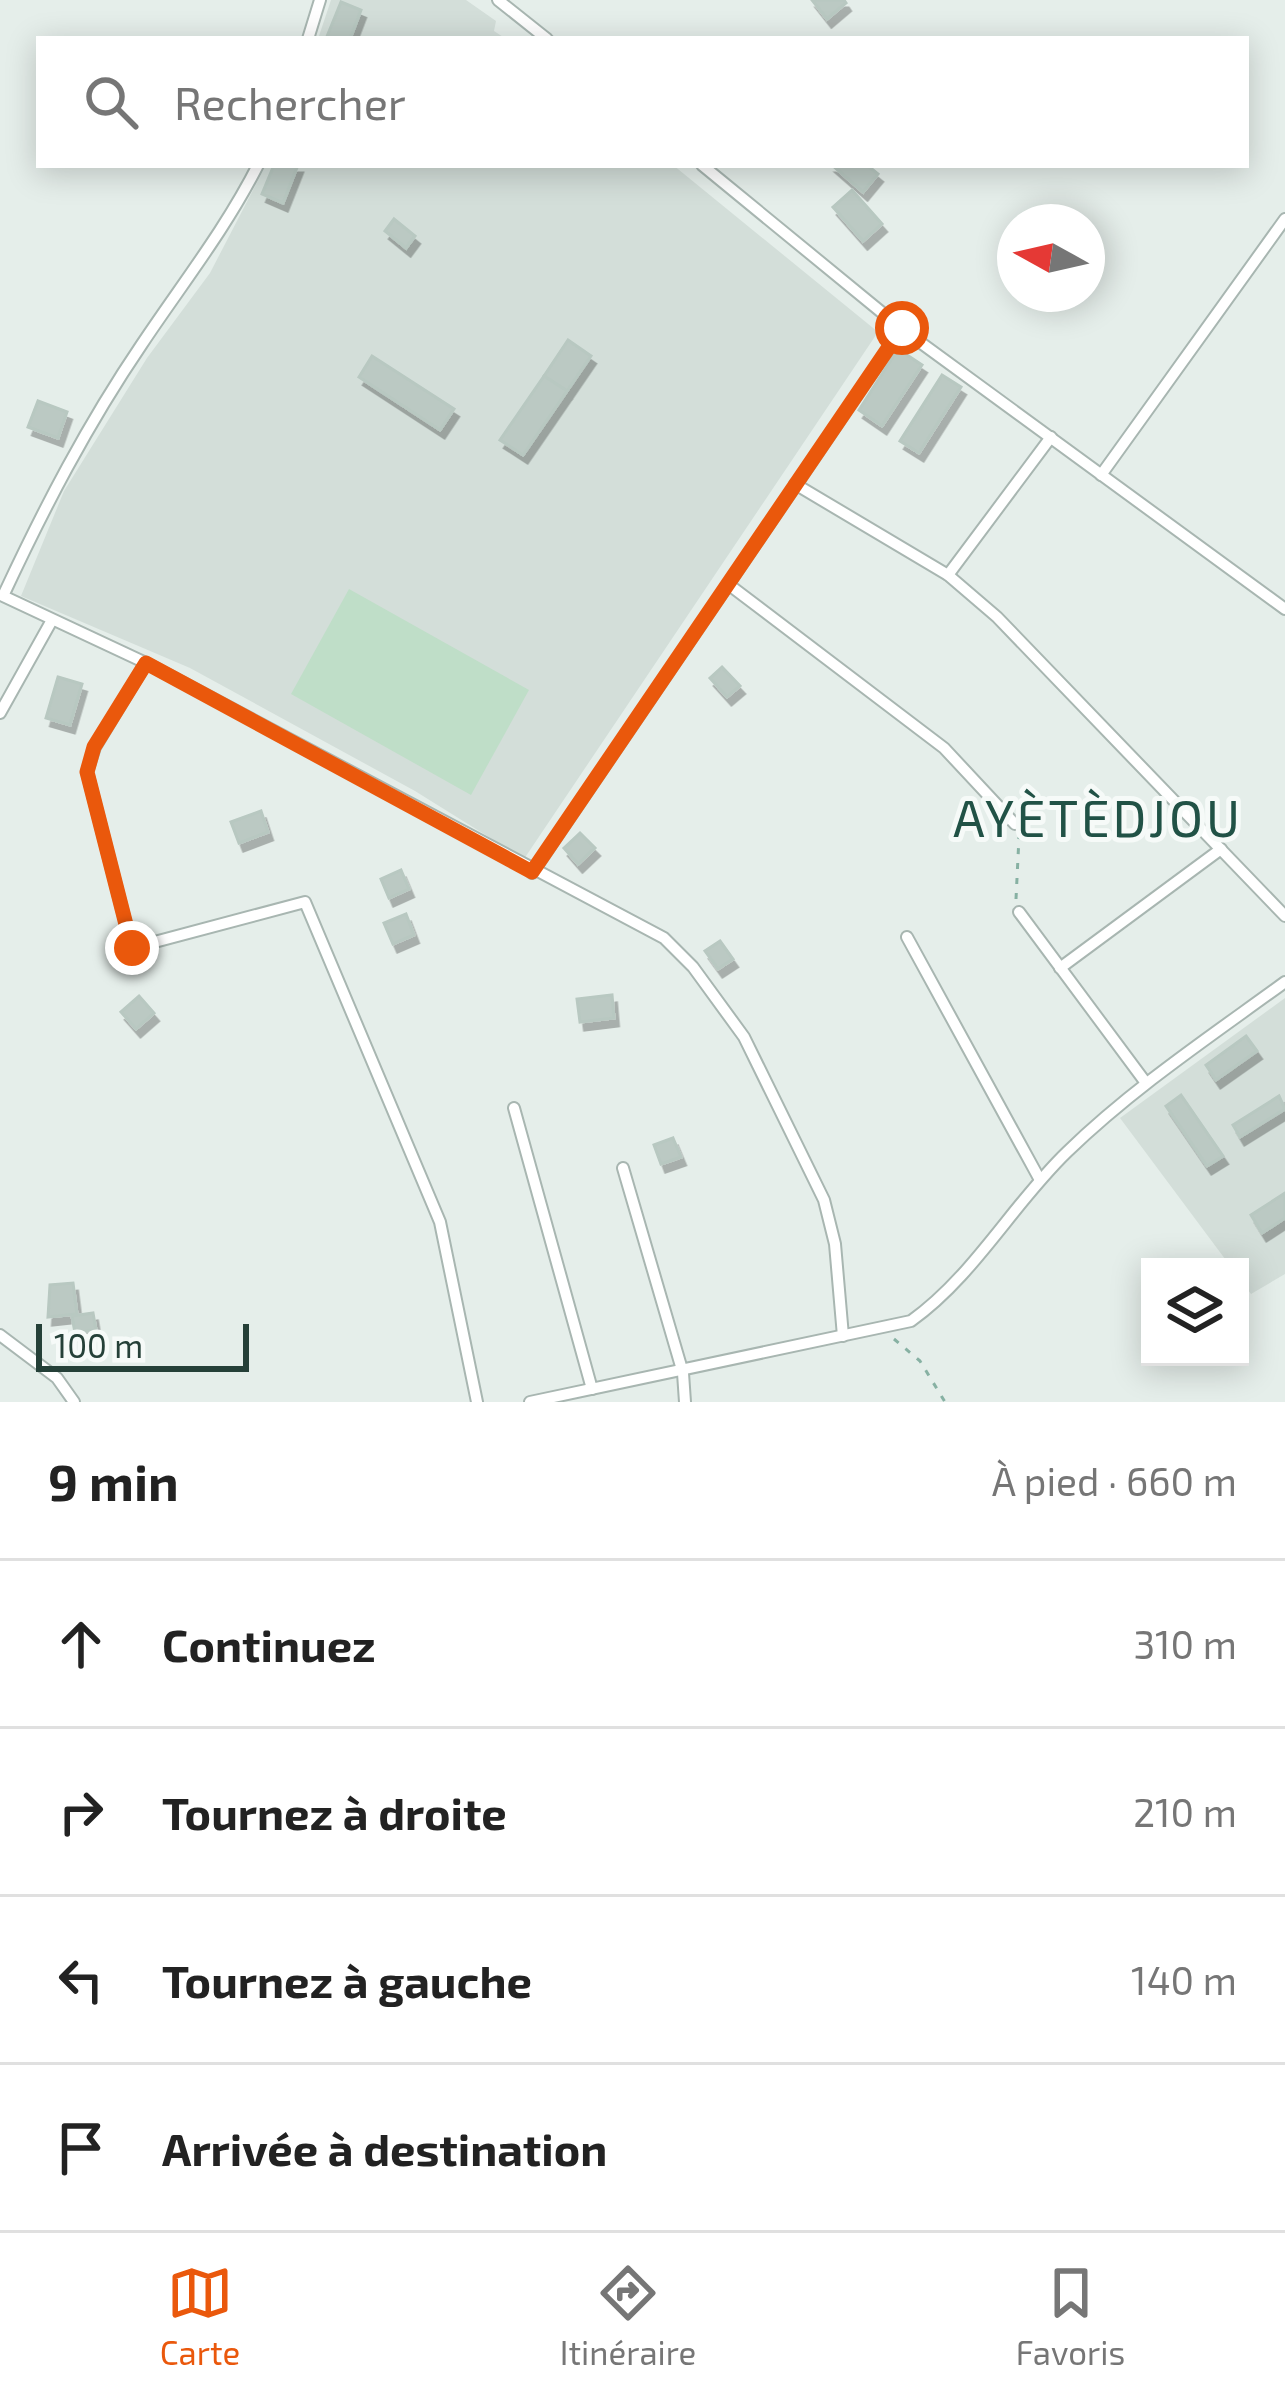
<!DOCTYPE html>
<html lang="fr">
<meta charset="utf-8">
<style>
body{margin:0;font-family:"Exo 2",sans-serif;background:#f6f6f6;color:#222}
.controls{position:absolute;right:36px;bottom:36px;display:grid;overflow:hidden;border-radius:0px;box-shadow:0 6px 30px #0003}
.controls button{width:108px;height:108px;display:grid;place-items:center;padding:0;border:0;border-bottom:3px solid #e0e0e0;background:#fff;color:#222;font:60px sans-serif}
.compass{position:absolute;left:997px;top:204px;width:108px;height:108px;border-radius:50%;background:#fff;box-shadow:0 6px 30px #0003;rotate:278deg}
.scale{position:absolute;left:36px;bottom:30px;width:213px;box-sizing:border-box;padding-left:12px;border:6px solid #254038;border-top:0;font-size:33px;line-height:42px;white-space:nowrap;color:#254038;-webkit-text-stroke:9px #f6faf8;paint-order:stroke}
.stop{position:absolute;width:36px;height:36px;margin:-27px;border:9px solid #ea580c;border-radius:50%;background:#fff}
.stop.end{background:#ea580c;border-color:#fff;box-shadow:0 3px 12px #0008}
.list{margin:0;padding:0;list-style:none}
h2{display:flex;justify-content:space-between;align-items:center;height:156px;margin:0;padding:0 48px;font-size:51px}
h2 small{font-size:39px;font-weight:400;color:#767676}
.list li{display:grid;grid-template-columns:78px 1fr auto;gap:36px;align-items:center;box-sizing:border-box;height:168px;padding:0 48px;border-top:3px solid #e0e0e0}
.list b{display:block;font-size:45px;white-space:nowrap}
.list em{font-size:39px;font-style:normal;color:#767676}
.icon{flex:none;width:66px;height:66px;fill:none;stroke:currentColor;stroke-width:2;stroke-linecap:round;stroke-linejoin:round}
.map{position:relative;flex:none;width:1285px;height:1402px;overflow:hidden}
.search{position:absolute;background:#fff;box-shadow:0 6px 30px #0003;left:36px;right:36px;top:36px;height:132px;display:flex;align-items:center;gap:30px;box-sizing:border-box;padding:0 42px;border-radius:0px;color:#767676;font-size:45px}
.sheet{height:828px;background:#fff}
nav{display:flex;justify-content:space-around;align-items:center;box-sizing:border-box;height:168px;border-top:3px solid #e0e0e0;background:#fff;font-size:33px;color:#767676}
nav a{display:grid;justify-items:center;gap:6px}
nav .on{color:#ea580c}
.map>svg:first-child{display:block}
.built{fill:#d3ded9}
.green{fill:#bfdec8}
.building{fill:#bbc9c3;stroke:#b8c8c1;stroke-width:3;filter:url(#shadow)}
.lines{fill:none;stroke-linecap:round;stroke-linejoin:round}
.minor-casing{stroke:#a8b6b1;stroke-width:14}
.path{stroke:#87b1a3;stroke-width:3;stroke-dasharray:6 9;stroke-linecap:butt}
.minor{stroke:#fff;stroke-width:10}
.route{stroke:#ea580c;stroke-width:15}
.labels{text-anchor:middle;dominant-baseline:central;stroke-width:10;stroke-linejoin:round;paint-order:stroke}
.quarter-label{font-size:51px;letter-spacing:3px;fill:#215246;stroke:#f6faf8}
</style>
<div class="map">
<svg width="1285" height="1402" viewBox="0 0 1285 1402">
<defs>
<filter id="shadow"><feDropShadow dx="4.5" dy="8" stdDeviation="0" flood-color="#0004"/></filter>
</defs>
<rect width="100%" height="100%" fill="#e5eeea"/>
<g class="built">
<polygon points="331,0 466,0 496,21 494,31 506,39 318,39"/>
<polygon points="266,165 673,165 878,332 524,859 415,791 190,668 21,596 64,491 147,358 210,273"/>
<polygon points="1285,998 1285,1274 1251,1294 1240,1279 1240,1267 1231,1267 1120,1118"/>
</g>
<polygon class="green" points="349,589 529,690 471,795 291,694"/>
<g class="building">
<polygon points="812,0 844,0 846,3 827,19"/>
<polygon points="341,2 361,10 350,39 326,39"/>
<polygon points="274,165 298,165 283,203 262,194"/>
<polygon points="832,165 867,165 878,174 863,192"/>
<polygon points="852,190 882,224 863,241 833,207"/>
<polygon points="394,219 415,236 406,248 385,231"/>
<polygon points="568,340 591,356 567,391 544,376"/>
<polygon points="898,349 922,365 882,426 859,410"/>
<polygon points="372,356 454,409 440,430 359,377"/>
<polygon points="942,375 961,387 919,453 900,441"/>
<polygon points="544,376 567,391 523,455 500,440"/>
<polygon points="38,401 67,412 58,438 28,427"/>
<polygon points="722,667 740,686 727,697 710,678"/>
<polygon points="58,677 82,684 70,725 46,718"/>
<polygon points="261,811 268,832 239,843 231,822"/>
<polygon points="580,833 595,848 578,864 564,848"/>
<polygon points="401,870 409,889 389,898 381,879"/>
<polygon points="406,914 414,935 393,944 384,923"/>
<polygon points="720,941 733,959 718,969 705,951"/>
<polygon points="612,995 614,1018 580,1022 577,999"/>
<polygon points="139,996 154,1013 136,1029 121,1012"/>
<polygon points="1246,1036 1257,1051 1216,1080 1206,1065"/>
<polygon points="1181,1095 1223,1156 1207,1166 1166,1106"/>
<polygon points="1279,1096 1285,1109 1240,1137 1233,1125"/>
<polygon points="673,1138 681,1157 661,1164 654,1145"/>
<polygon points="1285,1193 1285,1218 1262,1233 1251,1215"/>
<polygon points="73,1283 77,1314 48,1317 50,1285"/>
<polygon points="93,1313 96,1330 75,1333 72,1316"/>
</g>
<g class="lines">
<g class="minor-casing">
<g id="minor">
<polyline points="498,0 547,39"/>
<polyline points="308,39 320,0"/>
<path d="M258,165C225,230 182,284 142,344C87,425 44,508 3,596L146,663L664,938L693,967L744,1037L824,1200L835,1244L843,1336"/>
<polyline points="702,165 902,329 1285,609"/>
<polyline points="1101,475 1285,219"/>
<polyline points="795,484 948,575 997,617 1285,916"/>
<polyline points="948,575 1051,437"/>
<polyline points="728,584 944,748 1015,824"/>
<polyline points="146,663 95,747 87,772 132,948 305,902 440,1222 477,1402"/>
<polyline points="0,713 52,620"/>
<polyline points="532,873 902,329"/>
<polyline points="1019,912 1146,1083"/>
<polyline points="907,937 1040,1180"/>
<polyline points="1060,968 1221,849"/>
<polyline points="514,1108 592,1389"/>
<polyline points="623,1168 683,1373 685,1402"/>
<polyline points="0,1335 57,1378 74,1402"/>
<path d="M530,1402L911,1321C973,1277 1012,1205 1067,1152C1133,1088 1211,1036 1285,982"/>
</g>
</g>
<g class="path">
<polyline points="1016,899 1019,837"/>
<polyline points="894,1339 920,1361 945,1402"/>
</g>
<use href="#minor" class="minor"/>
</g>
<g class="lines">
<polyline class="route" points="132,948 87,772 94,747 146,663 532,872 902,328"/>
</g>
<g class="labels">
<g class="quarter-label">
<text x="1098" y="816">AYÈTÈDJOU</text>
</g>
</g>
</svg>
<div class="controls">
<button><svg class="icon" aria-label="layers" viewBox="0 0 24 24"><path d="M12 4l9 5-9 5-9-5zM3 14l9 5 9-5"/></svg></button>
</div>
<svg class="compass" viewBox="-18 -18 36 36"><path d="M0-13l5 13h-10z" fill="#e53935"/><path d="M0 13l5-13h-10z" fill="#767676"/></svg>
<div class="scale">100 m</div>
<div class="stop" style="left:902px;top:328px"></div>
<div class="stop end" style="left:132px;top:948px"></div>
<div class="search"><svg class="icon" aria-label="search" viewBox="0 0 24 24"><circle cx="10" cy="10" r="6"/><path d="M15 15l6 6"/></svg>Rechercher</div>
</div>
<section class="sheet">
<h2>9 min<small>À pied · 660 m</small></h2>
<ul class="list">
<li><svg class="icon" aria-label="ahead" viewBox="0 0 24 24"><path d="M12 20V5M6 11l6-6 6 6"/></svg><div><b>Continuez</b></div><em>310 m</em></li>
<li><svg class="icon" aria-label="right" viewBox="0 0 24 24"><path d="M7 20v-9h11M14 6l5 5-5 5"/></svg><div><b>Tournez à droite</b></div><em>210 m</em></li>
<li><svg class="icon" aria-label="left" viewBox="0 0 24 24"><path d="M17 20v-9H6M10 6l-5 5 5 5"/></svg><div><b>Tournez à gauche</b></div><em>140 m</em></li>
<li><svg class="icon" aria-label="arrive" viewBox="0 0 24 24"><path d="M6 21V4h12l-3 4 3 4H6"/></svg><div><b>Arrivée à destination</b></div></li>
</ul>
</section>
<nav>
<a class="on"><svg class="icon" aria-label="map" viewBox="0 0 24 24"><path d="M3 6l6-2 6 2 6-2v14l-6 2-6-2-6 2zM9 4v14M15 6v14"/></svg>Carte</a>
<a><svg class="icon" aria-label="directions" viewBox="0 0 24 24"><path d="M12 3l9 9-9 9-9-9zM9 14v-3h6M13 9l2 2-2 2"/></svg>Itinéraire</a>
<a><svg class="icon" aria-label="saved" viewBox="0 0 24 24"><path d="M7 4h10v16l-5-4-5 4z"/></svg>Favoris</a>
</nav>
